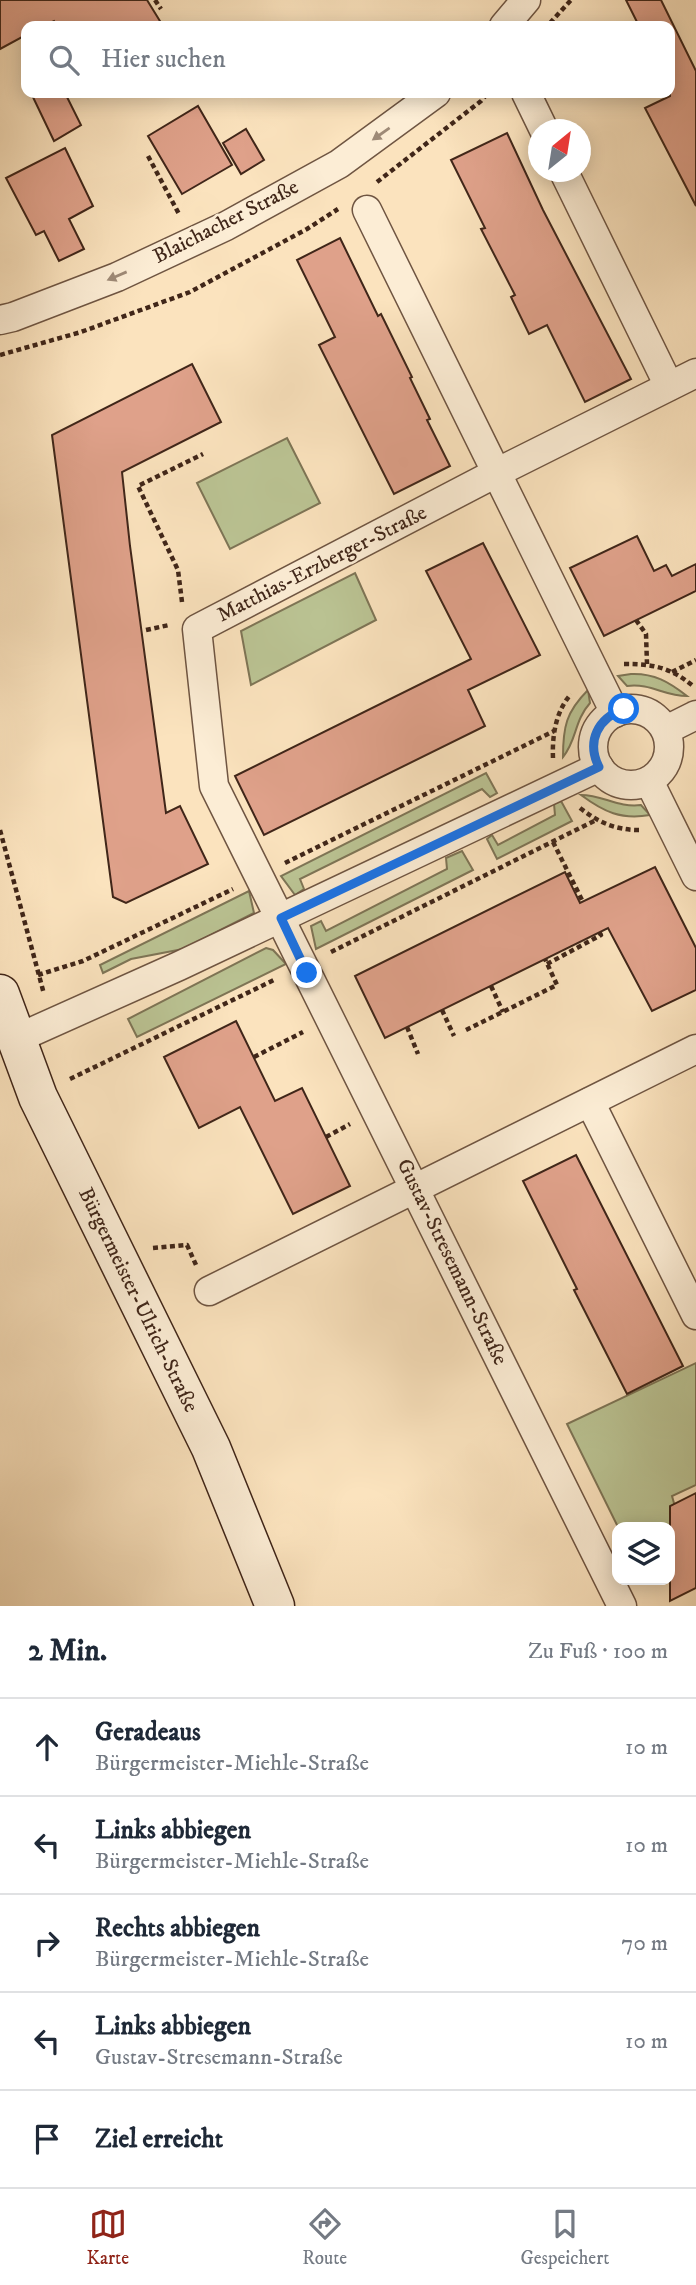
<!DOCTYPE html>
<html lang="de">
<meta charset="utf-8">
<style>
body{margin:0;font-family:"IM FELL DW Pica",serif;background:#f6f6f7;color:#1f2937}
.controls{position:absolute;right:21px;bottom:21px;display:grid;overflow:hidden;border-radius:14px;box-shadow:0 4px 18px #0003}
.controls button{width:63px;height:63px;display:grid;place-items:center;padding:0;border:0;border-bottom:2px solid #e0e1e3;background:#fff;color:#1f2937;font:35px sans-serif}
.compass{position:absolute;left:528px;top:119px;width:63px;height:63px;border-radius:50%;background:#fff;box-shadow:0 4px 18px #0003;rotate:30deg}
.stop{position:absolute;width:21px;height:21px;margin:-16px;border:5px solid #1a73e8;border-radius:50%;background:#fff}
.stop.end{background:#1a73e8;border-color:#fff;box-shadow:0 2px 7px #0008}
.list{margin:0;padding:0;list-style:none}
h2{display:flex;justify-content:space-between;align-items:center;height:91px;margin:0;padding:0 28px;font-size:30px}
h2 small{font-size:23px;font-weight:400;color:#747a83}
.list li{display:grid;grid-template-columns:46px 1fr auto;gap:21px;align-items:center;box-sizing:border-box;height:98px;padding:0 28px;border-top:2px solid #e0e1e3}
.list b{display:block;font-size:26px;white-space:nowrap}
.list p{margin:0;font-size:23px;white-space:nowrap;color:#747a83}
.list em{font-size:23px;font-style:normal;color:#747a83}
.icon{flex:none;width:38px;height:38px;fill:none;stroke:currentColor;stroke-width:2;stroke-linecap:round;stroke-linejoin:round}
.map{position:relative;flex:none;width:696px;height:1606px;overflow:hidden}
.search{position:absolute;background:#fff;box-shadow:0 4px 18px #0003;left:21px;right:21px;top:21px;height:77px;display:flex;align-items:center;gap:18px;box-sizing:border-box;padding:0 24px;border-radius:14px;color:#747a83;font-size:26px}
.sheet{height:581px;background:#fff}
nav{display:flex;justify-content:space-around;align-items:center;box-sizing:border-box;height:98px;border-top:2px solid #e0e1e3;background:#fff;font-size:19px;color:#747a83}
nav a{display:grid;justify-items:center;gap:4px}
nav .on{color:#8f2418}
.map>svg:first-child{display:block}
.green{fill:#bbc494;stroke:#7e7556;stroke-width:2}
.building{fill:#dfa18a;stroke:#402619;stroke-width:2}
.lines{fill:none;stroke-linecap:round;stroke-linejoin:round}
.minor-casing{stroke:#6f5542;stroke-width:31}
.secondary-casing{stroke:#402619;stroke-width:41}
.path{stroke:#402619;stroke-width:4.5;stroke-dasharray:5 3.5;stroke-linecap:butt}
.minor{stroke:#fcedd5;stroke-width:28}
.secondary{stroke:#fcedd5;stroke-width:38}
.oneway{fill:#9e8a77}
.route{stroke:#1a73e8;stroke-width:9}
.labels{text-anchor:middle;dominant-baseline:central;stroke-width:5;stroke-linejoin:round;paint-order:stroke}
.street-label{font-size:21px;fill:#402619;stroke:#fcedd5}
</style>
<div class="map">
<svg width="696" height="1606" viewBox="0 0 696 1606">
<rect width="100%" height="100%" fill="#fbe3be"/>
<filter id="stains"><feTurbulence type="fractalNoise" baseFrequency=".00286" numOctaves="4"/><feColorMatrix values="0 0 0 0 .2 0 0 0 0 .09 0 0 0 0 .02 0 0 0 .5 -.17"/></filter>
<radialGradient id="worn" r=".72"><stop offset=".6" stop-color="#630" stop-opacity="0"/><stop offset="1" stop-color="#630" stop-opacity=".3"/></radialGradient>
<g class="green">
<polygon points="287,438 320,503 230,549 197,483"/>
<polygon points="355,573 376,620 251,685 241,631"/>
<path d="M631,674C654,673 669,682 687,696C664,696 651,683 627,686L618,676Z"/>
<path d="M588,690L590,703C574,721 577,740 563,757C563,727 566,712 588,690Z"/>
<polygon points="486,773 497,793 490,797 482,789 300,879 304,889 295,895 281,876"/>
<path d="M581,795C603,795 618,808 641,805L650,815C621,820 604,812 581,795Z"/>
<polygon points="561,801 572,821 497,859 487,839 492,835 498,845 555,815 554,804"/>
<polygon points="462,851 473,870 316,949 311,926 321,921 326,931 447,869 446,858"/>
<polygon points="249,891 254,913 183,949 131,959 103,973 100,965"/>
<polygon points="266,948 273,950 286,964 137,1037 128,1019"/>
<polygon points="696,1363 696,1485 672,1496 679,1521 669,1527 618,1527 567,1424"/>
</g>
<g class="building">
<polygon points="0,0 147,0 163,26 57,26 54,21 44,26 26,26 26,35 0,49"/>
<polygon points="626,0 661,0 696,71 696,206 645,108 670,96 670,26 639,26"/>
<polygon points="31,93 65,93 81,125 54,141"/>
<polygon points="198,106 232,165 182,194 148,136"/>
<polygon points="246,129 264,160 241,174 223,143"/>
<polygon points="507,133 543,210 631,379 585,402 547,325 529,334 511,297 515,295 481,229 485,228 451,160"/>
<polygon points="65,148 93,206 69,219 84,249 59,261 44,231 36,235 6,178"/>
<polygon points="340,238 378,316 381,314 412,377 410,378 430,419 427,420 450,466 394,494 319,345 335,337 297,260"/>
<polygon points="192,364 221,422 122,472 130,546 166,813 180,806 208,864 126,903 113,897 52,435"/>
<polygon points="637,536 654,571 666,565 672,576 696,564 696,591 604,636 570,568"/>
<polygon points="483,543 540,655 468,690 485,726 264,835 235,776 471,659 426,571"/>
<polygon points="655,867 696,948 696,990 652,1011 608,928 385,1038 355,976 565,872 580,903"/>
<polygon points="236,1021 275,1101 302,1088 350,1186 293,1214 240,1107 199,1128 164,1057"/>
<polygon points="576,1155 683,1366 627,1394 574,1290 577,1289 523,1181"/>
<polygon points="696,1493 696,1588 670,1601 670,1506"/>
</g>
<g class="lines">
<g class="minor-casing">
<g id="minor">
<polyline points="504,26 526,0"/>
<polyline points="526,93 544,130"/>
<polyline points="564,172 669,386"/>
<polyline points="367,210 615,713"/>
<polyline points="0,320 13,317 117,277 226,226 339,164 436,93"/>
<circle cx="631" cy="747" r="38"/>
<polyline points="666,730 696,715"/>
<polyline points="649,781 696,876"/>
<polyline points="16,1039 179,966 599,767"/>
<polyline points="590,1102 696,1315"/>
<polyline points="209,1291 696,1049"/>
<polyline points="622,1606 214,786 197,629 496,473 696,373"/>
</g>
</g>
<g class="secondary-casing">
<polyline id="secondary" points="0,994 38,1097 211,1448 275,1606"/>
</g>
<g class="path">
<polyline points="155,0 161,9"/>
<polyline points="550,23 571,0"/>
<polyline points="148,156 179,214"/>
<polyline points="377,182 481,101 488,93"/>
<polyline points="0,355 81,332 190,292 307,229 338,209"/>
<polyline points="182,602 178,570 138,486 203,454"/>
<polyline points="636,620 646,634 647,664"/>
<polyline points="146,630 169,625"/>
<path d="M624,664C653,664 670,667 693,686"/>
<polyline points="672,672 696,660"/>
<path d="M553,758C552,735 556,711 571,694"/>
<path d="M580,808C598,822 615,830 639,830"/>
<polyline points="0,830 44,994"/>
<polyline points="553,842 583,902"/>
<polyline points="285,863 554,731"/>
<polyline points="331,952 596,820"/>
<polyline points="547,964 601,935 599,932"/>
<polyline points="38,975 83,961 233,889"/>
<polyline points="491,986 503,1012"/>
<polyline points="442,1010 454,1036"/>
<polyline points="407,1027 418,1054"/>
<polyline points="466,1030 557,985 545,959"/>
<polyline points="254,1057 303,1032"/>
<polyline points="70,1079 276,979"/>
<polyline points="326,1137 350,1124"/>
<polyline points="153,1248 187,1245 196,1265"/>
</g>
<use href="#minor" class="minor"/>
<use href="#secondary" class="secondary"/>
</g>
<defs><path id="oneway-solid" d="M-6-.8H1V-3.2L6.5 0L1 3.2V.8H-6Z" transform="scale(1.75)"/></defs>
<g class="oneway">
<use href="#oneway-solid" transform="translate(381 134) rotate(145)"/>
<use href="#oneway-solid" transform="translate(117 276) rotate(157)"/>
</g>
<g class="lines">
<path class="route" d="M307,973L281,918L599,767C586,741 598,718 624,709"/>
</g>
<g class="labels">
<g class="street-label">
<text transform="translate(226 222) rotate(-27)">Blaichacher Straße</text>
<text transform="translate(322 564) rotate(-27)">Matthias-Erzberger-Straße</text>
<text transform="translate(452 1262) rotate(64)">Gustav-Stresemann-Straße</text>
<text transform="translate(138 1300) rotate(64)">Bürgermeister-Ulrich-Straße</text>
</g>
</g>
<rect width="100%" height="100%" filter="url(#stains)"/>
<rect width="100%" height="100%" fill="url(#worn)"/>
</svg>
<div class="controls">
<button><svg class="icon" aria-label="layers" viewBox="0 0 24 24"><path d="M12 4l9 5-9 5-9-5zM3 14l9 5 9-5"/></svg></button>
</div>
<svg class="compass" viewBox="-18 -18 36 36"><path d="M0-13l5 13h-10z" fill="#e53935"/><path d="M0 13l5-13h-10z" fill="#747a83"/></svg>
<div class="stop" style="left:624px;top:709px"></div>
<div class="stop end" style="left:307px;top:973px"></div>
<div class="search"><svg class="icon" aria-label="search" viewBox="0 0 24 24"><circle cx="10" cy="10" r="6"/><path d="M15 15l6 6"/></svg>Hier suchen</div>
</div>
<section class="sheet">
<h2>2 Min.<small>Zu Fuß · 100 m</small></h2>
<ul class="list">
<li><svg class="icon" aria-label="ahead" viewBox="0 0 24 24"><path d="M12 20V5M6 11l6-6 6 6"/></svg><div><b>Geradeaus</b><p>Bürgermeister-Miehle-Straße</p></div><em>10 m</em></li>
<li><svg class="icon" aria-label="left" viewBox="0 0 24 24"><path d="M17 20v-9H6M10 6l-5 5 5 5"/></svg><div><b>Links abbiegen</b><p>Bürgermeister-Miehle-Straße</p></div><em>10 m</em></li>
<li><svg class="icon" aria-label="right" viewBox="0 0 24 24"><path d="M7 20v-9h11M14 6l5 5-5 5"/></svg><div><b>Rechts abbiegen</b><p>Bürgermeister-Miehle-Straße</p></div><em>70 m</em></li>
<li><svg class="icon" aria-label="left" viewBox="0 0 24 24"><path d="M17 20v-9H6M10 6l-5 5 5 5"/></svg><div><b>Links abbiegen</b><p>Gustav-Stresemann-Straße</p></div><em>10 m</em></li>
<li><svg class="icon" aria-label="arrive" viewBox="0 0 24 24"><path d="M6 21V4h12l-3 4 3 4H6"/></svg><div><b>Ziel erreicht</b></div></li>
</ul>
</section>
<nav>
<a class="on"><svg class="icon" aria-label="map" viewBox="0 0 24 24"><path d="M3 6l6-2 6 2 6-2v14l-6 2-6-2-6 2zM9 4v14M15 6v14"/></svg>Karte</a>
<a><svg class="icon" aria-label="directions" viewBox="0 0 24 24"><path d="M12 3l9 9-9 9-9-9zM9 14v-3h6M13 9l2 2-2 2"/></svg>Route</a>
<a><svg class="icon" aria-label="saved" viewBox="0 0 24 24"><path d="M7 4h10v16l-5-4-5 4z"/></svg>Gespeichert</a>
</nav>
